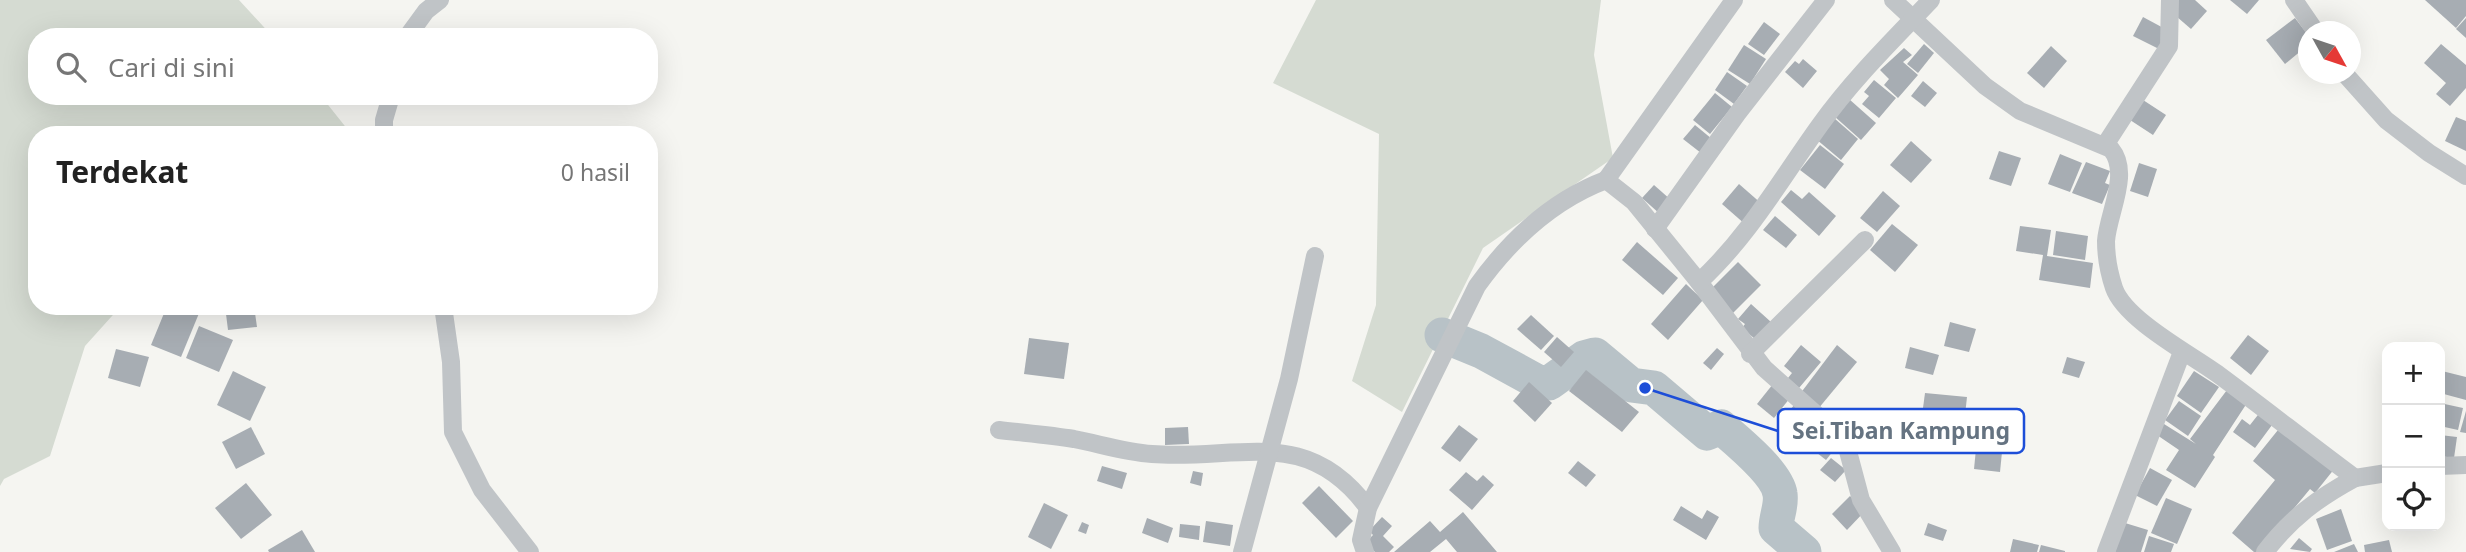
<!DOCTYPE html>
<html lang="id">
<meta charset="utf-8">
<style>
body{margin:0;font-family:"Noto Sans",sans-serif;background:#f2f2f2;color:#222}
.controls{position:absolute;right:21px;bottom:21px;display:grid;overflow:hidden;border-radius:14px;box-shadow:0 7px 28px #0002}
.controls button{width:63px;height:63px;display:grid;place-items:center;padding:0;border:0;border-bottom:2px solid #e0e0e0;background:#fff;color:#222;font:35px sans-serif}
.compass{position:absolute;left:2298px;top:21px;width:63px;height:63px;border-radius:50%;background:#fff;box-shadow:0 7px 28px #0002;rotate:130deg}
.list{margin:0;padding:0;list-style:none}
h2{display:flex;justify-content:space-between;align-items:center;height:91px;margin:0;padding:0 28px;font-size:30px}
h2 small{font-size:23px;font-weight:400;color:#767676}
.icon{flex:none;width:38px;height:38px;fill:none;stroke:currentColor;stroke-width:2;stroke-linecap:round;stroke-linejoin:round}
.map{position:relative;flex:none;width:2466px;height:552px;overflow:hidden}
.search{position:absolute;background:#fff;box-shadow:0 7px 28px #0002;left:28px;top:28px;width:630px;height:77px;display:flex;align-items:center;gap:18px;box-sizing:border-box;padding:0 24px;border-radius:28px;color:#767676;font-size:26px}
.panel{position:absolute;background:#fff;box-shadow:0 7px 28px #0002;left:28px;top:126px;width:630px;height:189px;border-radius:28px}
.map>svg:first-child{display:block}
.green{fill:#d5dbd2}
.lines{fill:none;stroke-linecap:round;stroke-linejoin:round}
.river{stroke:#b8c2c7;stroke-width:35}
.building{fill:#a7adb3}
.street{stroke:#c0c4c7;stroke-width:18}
.leader{fill:none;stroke:#1d4ed8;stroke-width:2.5}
.callout-dot{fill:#1d4ed8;stroke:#fff;stroke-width:2.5}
.callout{fill:#fff;stroke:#1d4ed8;stroke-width:2.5}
.callout-label{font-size:23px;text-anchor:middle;font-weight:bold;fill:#657381}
</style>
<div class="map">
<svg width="2466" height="552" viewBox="0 0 2466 552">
<rect width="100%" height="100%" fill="#f5f5f1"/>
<g class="green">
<polygon points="0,0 239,0 273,37 37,37 37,96 321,96 352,135 37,135 37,306 121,306 85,346 50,456 4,479 0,486"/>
<polygon points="1316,0 1601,0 1594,55 1613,158 1483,248 1402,412 1352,381 1376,305 1379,134 1273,83"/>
</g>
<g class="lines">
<path class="river" d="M1442,335L1481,351L1538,382L1549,383L1584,358L1595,355L1631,385L1654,388L1707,433L1721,427C1736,440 1777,473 1780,494C1782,505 1776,517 1776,528L1804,552"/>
</g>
<g class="building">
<polygon points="2177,0 2195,0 2207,11 2191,29 2169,10"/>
<polygon points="2230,0 2259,0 2247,14"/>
<polygon points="2425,0 2466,0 2466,16 2456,28"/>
<polygon points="2143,17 2169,31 2159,49 2133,36"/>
<polygon points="2295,18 2308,35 2308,45 2285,64 2266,40"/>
<polygon points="2466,18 2466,38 2456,29"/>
<polygon points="1764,22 1780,34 1764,55 1748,44"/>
<polygon points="1924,44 1934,53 1918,73 1907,64"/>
<polygon points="2441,44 2466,65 2466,88 2450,106 2436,94 2446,83 2424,63"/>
<polygon points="1744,45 1766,59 1750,84 1728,70"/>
<polygon points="2051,46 2067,61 2044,88 2027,73"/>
<polygon points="1904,48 1912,55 1903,62 1918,75 1898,98 1884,85 1889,79 1880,70"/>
<polygon points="1803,59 1817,71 1803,88 1785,72 1795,61 1799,64"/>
<polygon points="1727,72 1747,86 1734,104 1715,90"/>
<polygon points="1874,80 1896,98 1879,118 1862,104 1869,96 1864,92"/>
<polygon points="1923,81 1937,93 1925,107 1911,96"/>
<polygon points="1715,93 1732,107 1710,134 1693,120"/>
<polygon points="2140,98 2166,115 2153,135 2127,118"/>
<polygon points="1849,99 1876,123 1861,140 1834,116"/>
<polygon points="2456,117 2466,121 2466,151 2445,141"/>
<polygon points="1834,118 1858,139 1841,160 1816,139"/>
<polygon points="1695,125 1712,139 1701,153 1683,139"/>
<polygon points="1911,141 1932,160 1911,183 1890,165"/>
<polygon points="1820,145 1844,164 1825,189 1800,170"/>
<polygon points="1999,151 2021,158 2011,186 1989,179"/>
<polygon points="2060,154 2082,163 2070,192 2048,184"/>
<polygon points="2086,162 2110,171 2105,183 2110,185 2102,204 2072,193"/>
<polygon points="2139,163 2157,169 2148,197 2130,191"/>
<polygon points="1739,184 1763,205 1746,225 1722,204"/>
<polygon points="1654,185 1671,200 1660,214 1642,198"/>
<polygon points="1791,190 1802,199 1809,192 1836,216 1819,236 1781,202"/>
<polygon points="1883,191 1900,206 1877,232 1860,218"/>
<polygon points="1775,216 1797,235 1786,248 1763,230"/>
<polygon points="1892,224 1918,245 1895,272 1870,250"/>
<polygon points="2020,226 2051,230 2047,256 2093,263 2090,288 2039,280 2043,255 2016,251"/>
<polygon points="2056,231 2088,236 2085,260 2053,255"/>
<polygon points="1637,242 1678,278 1663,295 1622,260"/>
<polygon points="1738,262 1761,285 1732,314 1709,291"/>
<polygon points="1686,284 1703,300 1668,340 1651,324"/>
<polygon points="1751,304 1771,322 1755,339 1742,328 1745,324 1738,319"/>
<polygon points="167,306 202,306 181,357 151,345"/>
<polygon points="225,306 254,306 257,327 228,330"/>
<polygon points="1531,315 1554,336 1541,350 1517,329"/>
<polygon points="1950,322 1976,329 1969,352 1944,346"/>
<polygon points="199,326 233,340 219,372 186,358"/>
<polygon points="2248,335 2269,351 2251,375 2230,358"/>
<polygon points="1557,337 1574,352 1561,367 1544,352"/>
<polygon points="1029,338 1069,343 1064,379 1024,374"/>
<polygon points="1801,345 1821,362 1799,388 1788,378 1792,373 1784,366"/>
<polygon points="1837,345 1857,362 1818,409 1800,394"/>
<polygon points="1910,347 1939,355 1933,375 1905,368"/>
<polygon points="1717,348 1724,354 1711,370 1703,363"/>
<polygon points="116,349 149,357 140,387 108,378"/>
<polygon points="2067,357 2085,362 2079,378 2062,373"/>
<polygon points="1586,370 1639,412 1622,432 1569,391"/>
<polygon points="233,371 266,387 250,421 217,405"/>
<polygon points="2194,371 2219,387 2201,413 2177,396"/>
<polygon points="2442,371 2466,377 2466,400 2440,393"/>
<polygon points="1529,382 1552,403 1535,422 1513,401"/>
<polygon points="1773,384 1790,398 1774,418 1757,404"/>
<polygon points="2227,390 2247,403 2213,455 2215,457 2195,488 2166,470 2179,450 2157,435 2164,424 2196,444 2190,439"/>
<polygon points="1925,393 1967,397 1964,424 1921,423"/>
<polygon points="2179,401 2201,416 2188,436 2165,420"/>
<polygon points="2440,403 2463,408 2458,430 2440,426"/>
<polygon points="1795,404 1841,441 1826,460 1779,423"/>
<polygon points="2261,411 2275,421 2255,448 2233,432 2242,419 2250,425"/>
<polygon points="2466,411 2466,433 2460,432"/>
<polygon points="1459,425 1478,439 1460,462 1441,448"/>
<polygon points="2282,425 2335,468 2315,493 2310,489 2258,552 2254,552 2232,533 2275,480 2253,461"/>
<polygon points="251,427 265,454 236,469 222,442"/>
<polygon points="1188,427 1189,444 1165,445 1165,428"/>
<polygon points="2440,435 2457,437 2454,458 2440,456"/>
<polygon points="1976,449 2002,452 2000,472 1974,469"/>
<polygon points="1831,458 1846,470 1835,482 1820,470"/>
<polygon points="1578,461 1596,475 1586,487 1568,473"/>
<polygon points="1102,466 1127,473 1122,489 1097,481"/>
<polygon points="2150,468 2172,480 2157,506 2135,495"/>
<polygon points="1193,471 1203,473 1201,486 1190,483"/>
<polygon points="1466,472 1477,481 1483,475 1494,485 1472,510 1449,490"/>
<polygon points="246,483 272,515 241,539 215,508"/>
<polygon points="1319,486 1353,521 1336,538 1302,503"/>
<polygon points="1850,496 1865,511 1847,530 1832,514"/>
<polygon points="2166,498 2192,509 2177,544 2151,533"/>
<polygon points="1044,503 1068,515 1051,549 1028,537"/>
<polygon points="1681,506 1702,519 1707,510 1719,517 1706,540 1673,520"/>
<polygon points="2341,509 2352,541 2327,550 2316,519"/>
<polygon points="1463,512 1497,552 1457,552 1446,539 1430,552 1394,552 1430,521 1440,532"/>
<polygon points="1382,517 1392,526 1383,536 1394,547 1389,552 1375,552 1365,543 1373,535 1369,531"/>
<polygon points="1147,518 1173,528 1168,543 1142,533"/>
<polygon points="1206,521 1233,525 1230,546 1203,542"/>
<polygon points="1082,522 1089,525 1086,534 1078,531"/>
<polygon points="1928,523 1947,530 1943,541 1924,535"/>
<polygon points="2125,523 2148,530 2141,552 2115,552"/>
<polygon points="1180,524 1200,526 1199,540 1179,537"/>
<polygon points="302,530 315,552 269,552 268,550"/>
<polygon points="2149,536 2174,544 2171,552 2144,552"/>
<polygon points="2299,538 2312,549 2310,552 2290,549"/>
<polygon points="2013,539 2039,545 2037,552 2010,552"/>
<polygon points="2389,540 2392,552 2365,552 2364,545"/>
<polygon points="2354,544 2358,552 2334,552"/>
<polygon points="2041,545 2065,551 2065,552 2039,552"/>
</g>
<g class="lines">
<g class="street">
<path d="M1893,0L1985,86L2020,111L2111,149C2131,173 2108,213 2106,241C2106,257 2109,273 2114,288C2125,320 2192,355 2219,375C2265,409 2309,444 2355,478C2318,498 2291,518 2265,552"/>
<polyline points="2294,0 2316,32"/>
<polyline points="407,37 426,11 440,0"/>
<polyline points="2345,74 2386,120 2429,153 2466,176"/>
<polyline points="384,135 384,120 391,96"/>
<polyline points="2105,145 2169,46 2170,0"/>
<polyline points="1606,180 1734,0"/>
<polyline points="1655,229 1737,114 1826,0"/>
<polyline points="1699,282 1764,368 1845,440 1861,500 1892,552"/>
<polyline points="443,306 451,362 453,432 482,490 530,552"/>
<polyline points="1750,354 1865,240"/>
<path d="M999,430C1024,433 1049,435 1074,439C1100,444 1125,452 1152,454C1238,461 1306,424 1368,508"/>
<polyline points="2440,466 2466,465"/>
<polyline points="2355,478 2387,473"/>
<polyline points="1242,552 1289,379 1315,256"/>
<path d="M1365,552L1361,540L1368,508L1477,286C1510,240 1553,200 1606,180L1634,202L1699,282C1749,236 1781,179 1820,125C1853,79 1893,40 1931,0"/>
<polyline points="2106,552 2182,352"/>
</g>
</g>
<path class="leader" d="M1645 388L1778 431"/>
<circle class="callout-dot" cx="1645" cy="388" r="7"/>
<rect class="callout" x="1778" y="409" width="246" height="44" rx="7"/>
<g class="callout-label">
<text x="1901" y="439">Sei.Tiban Kampung</text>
</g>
</svg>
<div class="controls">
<button>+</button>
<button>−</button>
<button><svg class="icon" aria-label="locate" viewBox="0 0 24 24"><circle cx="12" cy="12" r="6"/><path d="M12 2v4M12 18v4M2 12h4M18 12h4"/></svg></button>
</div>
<svg class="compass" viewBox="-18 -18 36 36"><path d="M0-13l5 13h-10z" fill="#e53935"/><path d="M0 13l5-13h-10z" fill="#767676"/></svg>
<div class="search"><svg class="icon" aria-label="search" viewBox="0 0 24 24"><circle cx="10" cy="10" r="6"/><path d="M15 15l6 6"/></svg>Cari di sini</div>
<section class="panel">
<h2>Terdekat<small>0 hasil</small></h2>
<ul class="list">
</ul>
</section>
</div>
